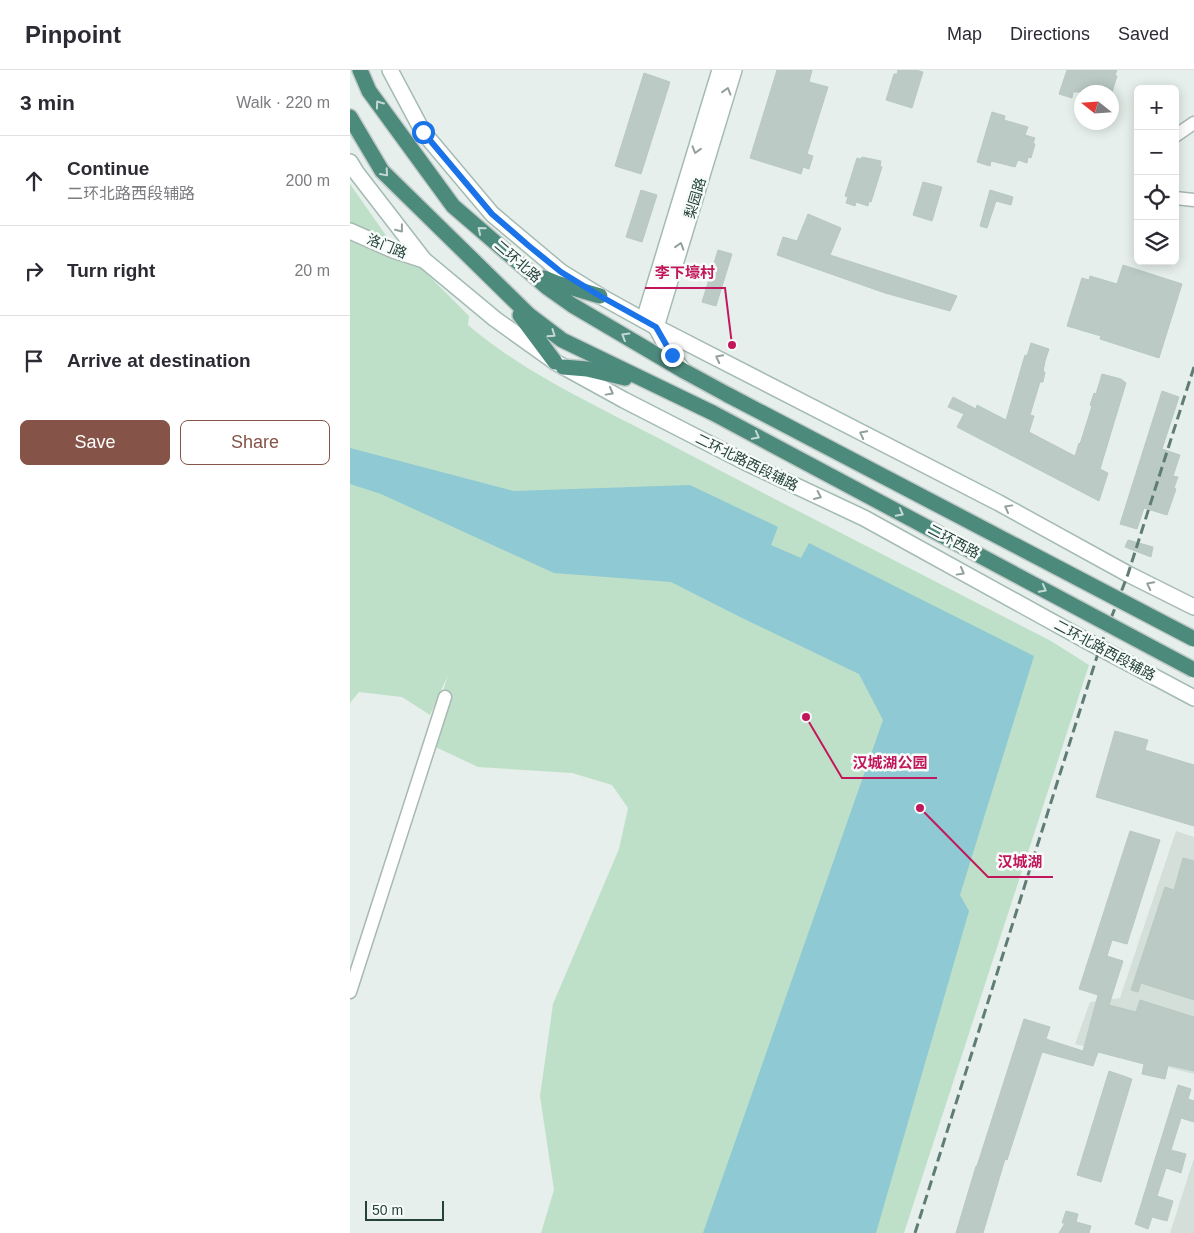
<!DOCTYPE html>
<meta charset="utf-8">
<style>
body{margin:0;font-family:Arial,"Noto Sans SC",sans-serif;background:#f7f7f7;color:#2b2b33}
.controls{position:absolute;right:15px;top:15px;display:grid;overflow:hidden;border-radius:8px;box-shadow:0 2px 12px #0003}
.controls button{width:45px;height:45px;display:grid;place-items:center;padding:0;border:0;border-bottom:1px solid #e1e1e2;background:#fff;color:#2b2b33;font:25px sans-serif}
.compass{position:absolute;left:724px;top:15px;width:45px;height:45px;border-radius:50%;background:#fff;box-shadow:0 2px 12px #0003;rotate:287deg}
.scale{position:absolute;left:15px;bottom:12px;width:79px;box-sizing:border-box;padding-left:5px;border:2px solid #24423a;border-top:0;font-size:14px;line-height:18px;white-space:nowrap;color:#24423a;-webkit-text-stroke:4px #f7fbf9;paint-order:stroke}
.stop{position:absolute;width:15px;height:15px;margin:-11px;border:4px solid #1a73e8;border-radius:50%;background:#fff}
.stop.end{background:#1a73e8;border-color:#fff;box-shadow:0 1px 5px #0008}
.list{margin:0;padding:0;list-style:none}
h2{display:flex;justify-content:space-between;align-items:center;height:65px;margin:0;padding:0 20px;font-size:21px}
h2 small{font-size:16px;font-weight:400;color:#7c7c81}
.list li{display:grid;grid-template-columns:32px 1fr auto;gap:15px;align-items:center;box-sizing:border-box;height:90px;padding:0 20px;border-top:1px solid #e1e1e2}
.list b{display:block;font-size:19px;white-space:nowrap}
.list p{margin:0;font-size:16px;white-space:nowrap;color:#7c7c81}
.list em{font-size:16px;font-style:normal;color:#7c7c81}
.actions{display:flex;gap:10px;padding:15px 20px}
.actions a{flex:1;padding:11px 0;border:1px solid #855347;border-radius:8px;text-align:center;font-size:18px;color:#855347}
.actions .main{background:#855347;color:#fff}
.icon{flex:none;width:28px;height:28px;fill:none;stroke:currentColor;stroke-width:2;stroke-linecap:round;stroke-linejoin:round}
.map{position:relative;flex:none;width:844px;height:1163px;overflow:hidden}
header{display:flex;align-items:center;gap:30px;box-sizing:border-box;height:70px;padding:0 25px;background:#fff;border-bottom:1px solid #e1e1e2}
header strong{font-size:24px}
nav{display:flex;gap:28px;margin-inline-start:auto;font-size:18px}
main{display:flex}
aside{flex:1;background:#fff}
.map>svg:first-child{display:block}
.built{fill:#d4dfda}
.green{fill:#bfe0c8}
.water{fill:#8ec9d4}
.building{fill:#bbcac4;stroke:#b8c9c2}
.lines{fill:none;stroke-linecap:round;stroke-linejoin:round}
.minor-casing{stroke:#a8b8b2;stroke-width:15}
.tertiary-casing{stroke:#a8b8b2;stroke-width:18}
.secondary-casing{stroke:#a4bbb3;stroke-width:18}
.trunk-casing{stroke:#c2cac8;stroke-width:18}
.minor{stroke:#fff;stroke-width:12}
.tertiary{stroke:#fff;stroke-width:15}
.secondary{stroke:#fff;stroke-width:15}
.trunk{stroke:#4c8a7c;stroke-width:15}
.rail{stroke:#5f7d75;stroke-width:3;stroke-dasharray:10 5;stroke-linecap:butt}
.trunk-bridge-casing{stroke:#c2cac8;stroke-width:18;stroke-linecap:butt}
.trunk-bridge{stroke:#4c8a7c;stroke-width:15}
.oneway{stroke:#92a09c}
.oneway2{stroke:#c4d9d4}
.route{stroke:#1a73e8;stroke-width:6}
.labels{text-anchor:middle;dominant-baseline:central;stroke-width:5;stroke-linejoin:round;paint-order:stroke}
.street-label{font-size:14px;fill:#24423a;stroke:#f7fbf9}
.leader{fill:none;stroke:#c2185b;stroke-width:2}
.callout-dot{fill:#c2185b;stroke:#f7fbf9;stroke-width:2}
.callout-label{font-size:15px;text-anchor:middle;font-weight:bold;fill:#c2185b;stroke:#f7fbf9;stroke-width:5;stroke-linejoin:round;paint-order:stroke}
</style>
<header>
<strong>Pinpoint</strong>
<nav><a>Map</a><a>Directions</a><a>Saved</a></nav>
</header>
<main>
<aside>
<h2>3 min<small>Walk · 220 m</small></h2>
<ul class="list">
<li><svg class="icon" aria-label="ahead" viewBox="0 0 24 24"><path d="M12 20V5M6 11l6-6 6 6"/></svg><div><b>Continue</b><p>二环北路西段辅路</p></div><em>200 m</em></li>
<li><svg class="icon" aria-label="right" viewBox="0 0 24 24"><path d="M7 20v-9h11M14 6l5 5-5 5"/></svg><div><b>Turn right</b></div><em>20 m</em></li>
<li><svg class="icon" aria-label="arrive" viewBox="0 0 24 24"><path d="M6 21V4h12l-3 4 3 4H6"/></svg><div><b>Arrive at destination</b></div></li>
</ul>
<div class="actions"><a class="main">Save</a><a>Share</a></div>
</aside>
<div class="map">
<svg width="844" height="1163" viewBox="0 0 844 1163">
<rect width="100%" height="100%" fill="#e6efeb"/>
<g class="built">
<polygon points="826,761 844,767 844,1004 725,974 740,932 770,928"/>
<polygon points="844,1088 844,1163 820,1163"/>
</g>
<path class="green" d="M0,114L35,164L58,192L70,197L119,246L118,255C177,306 260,342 329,379C453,444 577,507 701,571L739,595L554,1163H191L204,1120L190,1026L203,934L269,779L278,738L262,715L222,703L128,697L77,673L98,605L80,645L52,627L9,622L0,633Z"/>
<polygon class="water" points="0,378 164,421 340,415 428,457 421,475 451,488 459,473 684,586 610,825 619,841 526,1163 353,1163 533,650 509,604 390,547 321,512 204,503 31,424 0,414"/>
<g class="building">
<polygon points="427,0 462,0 459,12 478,17 457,84 463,86 459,99 453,97 451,104 400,88"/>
<polygon points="548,0 566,0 573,2 562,38 536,30 544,4 547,4"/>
<polygon points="717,0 767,0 765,5 767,6 762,22 723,22 722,28 709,24"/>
<polygon points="294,3 320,12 291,104 265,96"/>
<polygon points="642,42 655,46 654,50 678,57 675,65 685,68 683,73 685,74 681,88 678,87 677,93 668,90 665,97 641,91 640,96 627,92"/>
<polygon points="512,87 531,91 530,96 532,97 521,132 519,131 518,136 506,132 505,136 496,133 498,127 495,126 507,88 511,89"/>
<polygon points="573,112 592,117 582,151 563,145"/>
<polygon points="291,120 307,125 292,172 276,167"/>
<polygon points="640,120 663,127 661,135 646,131 637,158 630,156"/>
<polygon points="458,144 491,158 480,185 607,226 600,241 535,223 427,185 433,167 447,171"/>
<polygon points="368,180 382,184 366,236 352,232"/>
<polygon points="773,195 832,214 809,288 750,269 751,266 717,256 732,208 739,210 740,206 767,214"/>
<polygon points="681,273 699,279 695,291 693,302 695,302 693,312 690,312 680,345 684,346 679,362 725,386 729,373 730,374 742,336 740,335 744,323 746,324 752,304 771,309 776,313 750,399 758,403 749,431 607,357 614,344 598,337 603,327 626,339 627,335 656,350 675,285 677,286"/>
<polygon points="812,321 829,327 812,379 830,385 823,406 828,407 824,418 826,419 817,445 794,438 787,459 770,454"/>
<polygon points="778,470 803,477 801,487 775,477"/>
<polygon points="765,661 798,670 795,680 844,695 844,756 746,727"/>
<polygon points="780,761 810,770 777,874 762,870 757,886 773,891 759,935 786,942 790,930 844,947 844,1001 818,995 815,1009 792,1004 794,994 748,982 743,996 692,982 657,1090 655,1089 633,1163 606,1163 626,1096 627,1096 674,949 700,957 696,969 733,981 748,925 729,919"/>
<polygon points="833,788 844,791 844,930 791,913 788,922 781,920 815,817 824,820"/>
<polygon points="759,1001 782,1009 751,1112 727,1105"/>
<polygon points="828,1015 841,1019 838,1029 844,1031 844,1052 831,1048 821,1080 836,1084 831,1103 816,1098 807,1126 823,1131 817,1151 802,1147 798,1159 785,1154"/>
<polygon points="716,1141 728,1144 726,1152 741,1156 739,1163 709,1163 715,1153 712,1153"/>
</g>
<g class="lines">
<g class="minor-casing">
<g id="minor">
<polyline points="825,66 844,53"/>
<polyline points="825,128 844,130"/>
<polyline points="0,922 95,627"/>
</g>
</g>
<g class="tertiary-casing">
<g id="tertiary">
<polyline points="0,161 43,180 74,190"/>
<polyline points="306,257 321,285 333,300"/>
</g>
</g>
<g class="secondary-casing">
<g id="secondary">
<polyline points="40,0 73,62 142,144 211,202 250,226 306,257 649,433 778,504 844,537"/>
<polyline points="0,92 6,102 74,190 145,249 205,292 274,330 395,392 514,448 737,571 844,628"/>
<polyline points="294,250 370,0"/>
<polyline points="306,257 384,0"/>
</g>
</g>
<g class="trunk-casing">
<g id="trunk">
<polyline points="10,0 19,21 103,136 198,218 222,235 334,301 378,325"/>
<polyline points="0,47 32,101 179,245 212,270 363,343"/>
<polyline points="194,208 206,213 250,226"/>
<polyline points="170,245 205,292"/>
<polyline points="213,297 237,299 275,308"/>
</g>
</g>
<use href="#minor" class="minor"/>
<use href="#tertiary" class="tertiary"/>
<use href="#secondary" class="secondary"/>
<use href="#trunk" class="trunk"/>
<polyline class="rail" points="565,1163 750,577 778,504 844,297"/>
<g class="trunk-bridge-casing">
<g id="trunk-bridge">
<polyline points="378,325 844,569"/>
<polyline points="363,343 844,600"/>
</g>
</g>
<use href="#trunk-bridge" class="trunk-bridge"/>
</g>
<defs><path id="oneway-chevron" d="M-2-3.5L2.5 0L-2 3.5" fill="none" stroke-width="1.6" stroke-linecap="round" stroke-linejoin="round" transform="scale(1.25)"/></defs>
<g class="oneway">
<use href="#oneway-chevron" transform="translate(377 21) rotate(-73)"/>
<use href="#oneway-chevron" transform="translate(346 80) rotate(107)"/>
<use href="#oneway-chevron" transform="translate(50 159) rotate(52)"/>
<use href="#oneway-chevron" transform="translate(330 176) rotate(-73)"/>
<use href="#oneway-chevron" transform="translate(369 288) rotate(-153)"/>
<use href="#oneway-chevron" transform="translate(260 322) rotate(29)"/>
<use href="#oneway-chevron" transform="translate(513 364) rotate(-153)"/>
<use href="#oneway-chevron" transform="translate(468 426) rotate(25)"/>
<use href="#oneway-chevron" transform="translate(658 438) rotate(-151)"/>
<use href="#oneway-chevron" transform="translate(611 502) rotate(29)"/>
<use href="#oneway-chevron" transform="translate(800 515) rotate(-153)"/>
</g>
<g class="oneway2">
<use href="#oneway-chevron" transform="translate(29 34) rotate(-126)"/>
<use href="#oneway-chevron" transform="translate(35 103) rotate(49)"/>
<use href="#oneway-chevron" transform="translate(131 160) rotate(-140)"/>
<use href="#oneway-chevron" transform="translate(202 264) rotate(35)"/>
<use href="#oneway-chevron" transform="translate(275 266) rotate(-149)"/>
<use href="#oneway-chevron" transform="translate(406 366) rotate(28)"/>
<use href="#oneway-chevron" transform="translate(550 443) rotate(28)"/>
<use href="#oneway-chevron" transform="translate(693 519) rotate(28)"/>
</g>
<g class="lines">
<polyline class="route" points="73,62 142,144 179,176 211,202 250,226 306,257 322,285"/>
</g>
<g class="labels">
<g class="street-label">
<text transform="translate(345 128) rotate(-73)">梨园路</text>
<text transform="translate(37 176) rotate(22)">洛门路</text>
<text transform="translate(168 191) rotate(41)">二环北路</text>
<text transform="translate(397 392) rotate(26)">二环北路西段辅路</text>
<text transform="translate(604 471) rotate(28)">二环西路</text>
<text transform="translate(755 580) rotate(28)">二环北路西段辅路</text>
</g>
</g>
<path class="leader" d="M382 275L375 218H295M456 647L492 708H587M570 738L638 807H703"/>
<g class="callout-dot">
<circle cx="382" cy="275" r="5"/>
<circle cx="456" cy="647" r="5"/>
<circle cx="570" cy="738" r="5"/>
</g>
<g class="callout-label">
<text x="335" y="208">李下壕村</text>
<text x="540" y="698">汉城湖公园</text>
<text x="670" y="797">汉城湖</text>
</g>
</svg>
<div class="controls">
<button>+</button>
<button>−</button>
<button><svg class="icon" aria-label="locate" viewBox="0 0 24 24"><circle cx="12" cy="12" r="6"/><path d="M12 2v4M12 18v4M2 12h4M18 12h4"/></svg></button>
<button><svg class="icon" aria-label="layers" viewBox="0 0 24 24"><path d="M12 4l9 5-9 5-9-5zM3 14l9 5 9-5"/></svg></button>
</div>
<svg class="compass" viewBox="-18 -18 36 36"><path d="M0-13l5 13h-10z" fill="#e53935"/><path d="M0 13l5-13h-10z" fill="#7c7c81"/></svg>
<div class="scale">50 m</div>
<div class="stop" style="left:73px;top:62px"></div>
<div class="stop end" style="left:322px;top:285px"></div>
</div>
</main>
